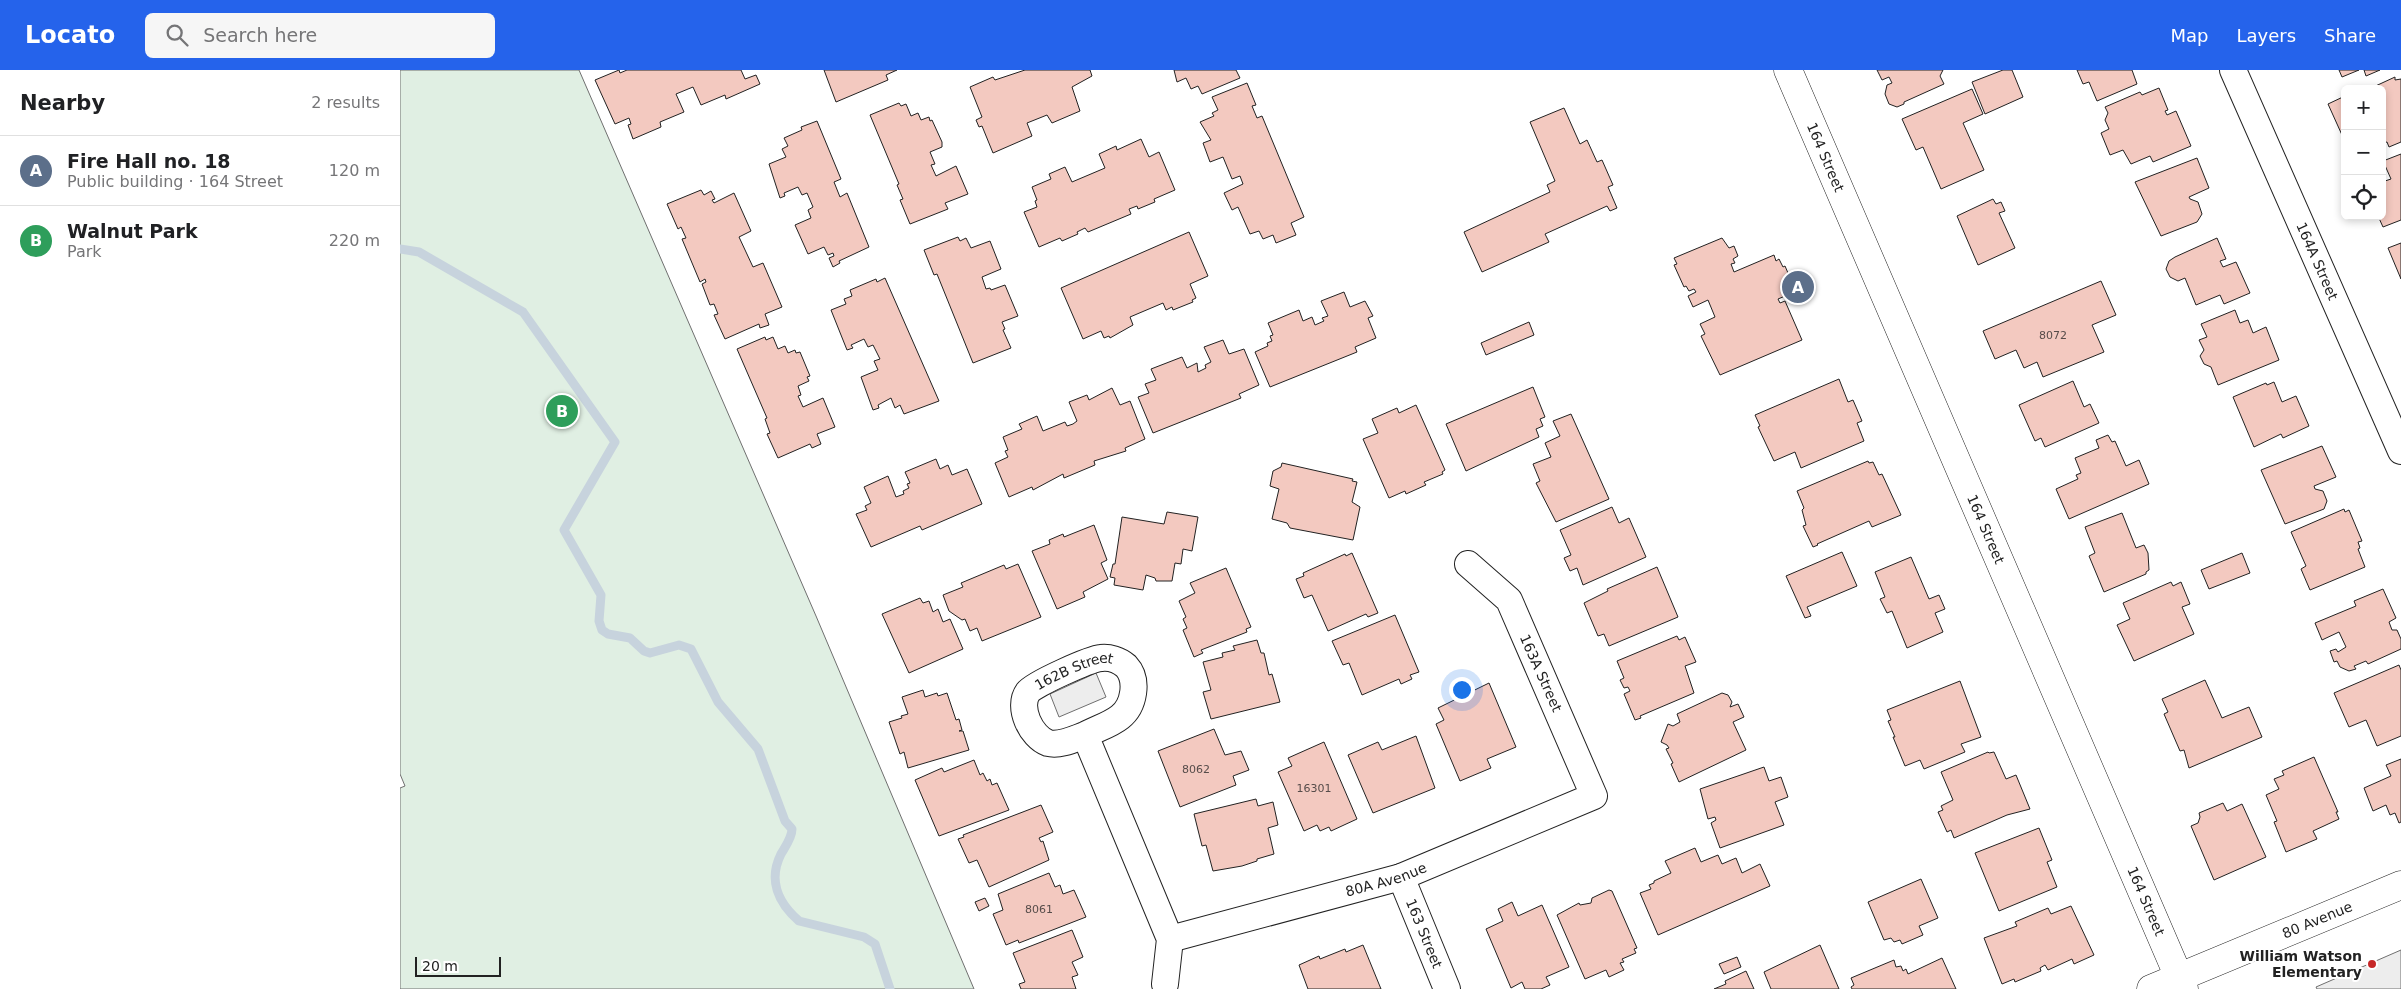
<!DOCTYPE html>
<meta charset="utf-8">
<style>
body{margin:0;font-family:"DejaVu Sans",sans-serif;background:#f6f6f6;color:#202124}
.controls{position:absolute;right:15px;top:15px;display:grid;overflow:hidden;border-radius:8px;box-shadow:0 2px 8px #0003}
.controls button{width:45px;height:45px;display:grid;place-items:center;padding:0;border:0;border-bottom:1px solid #e0e0e0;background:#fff;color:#202124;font:25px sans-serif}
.scale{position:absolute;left:15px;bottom:12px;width:86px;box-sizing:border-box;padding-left:5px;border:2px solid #222;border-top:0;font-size:14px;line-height:18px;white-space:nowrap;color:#222;-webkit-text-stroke:4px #fff;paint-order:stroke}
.you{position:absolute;left:1061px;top:619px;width:18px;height:18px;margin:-12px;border:4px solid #fff;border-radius:50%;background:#1a73e8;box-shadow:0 0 0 8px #1a73e833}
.badge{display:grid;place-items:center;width:32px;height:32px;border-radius:50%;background:#2563eb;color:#fff;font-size:16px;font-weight:700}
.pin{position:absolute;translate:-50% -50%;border:2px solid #fff;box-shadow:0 1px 5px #0006}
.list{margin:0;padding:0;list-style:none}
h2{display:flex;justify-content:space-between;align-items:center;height:65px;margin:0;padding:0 20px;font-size:21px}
h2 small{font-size:16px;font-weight:400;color:#757577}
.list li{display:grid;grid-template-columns:32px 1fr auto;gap:15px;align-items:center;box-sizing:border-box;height:70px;padding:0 20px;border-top:1px solid #e0e0e0}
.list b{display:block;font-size:19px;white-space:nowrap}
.list p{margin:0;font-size:16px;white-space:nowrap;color:#757577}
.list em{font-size:16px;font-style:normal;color:#757577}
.icon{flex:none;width:28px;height:28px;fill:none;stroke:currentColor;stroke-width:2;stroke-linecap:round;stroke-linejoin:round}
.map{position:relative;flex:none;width:2001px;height:919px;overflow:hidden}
header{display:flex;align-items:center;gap:30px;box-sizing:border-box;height:70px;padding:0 25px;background:#2563eb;color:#fff}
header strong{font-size:24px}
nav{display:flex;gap:28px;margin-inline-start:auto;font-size:18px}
.search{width:350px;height:45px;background:#f6f6f6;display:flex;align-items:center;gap:12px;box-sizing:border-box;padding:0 18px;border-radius:8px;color:#757577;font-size:19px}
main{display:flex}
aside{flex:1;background:#fff}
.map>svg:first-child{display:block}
.green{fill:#e0efe3;stroke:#6f6f6f}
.parking{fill:#ededed;stroke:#6f6f6f}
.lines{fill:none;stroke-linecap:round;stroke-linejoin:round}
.stream{stroke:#c7d3dd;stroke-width:9}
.building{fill:#f3c9c0;stroke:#222}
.minor-casing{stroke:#222;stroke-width:28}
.tertiary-casing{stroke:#222;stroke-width:29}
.minor{stroke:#fff;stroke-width:26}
.tertiary{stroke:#fff;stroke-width:28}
.poi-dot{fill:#c62828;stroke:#fff;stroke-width:2}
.labels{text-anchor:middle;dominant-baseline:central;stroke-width:4;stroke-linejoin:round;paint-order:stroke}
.number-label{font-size:11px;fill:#564c4a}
.street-label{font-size:14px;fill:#222;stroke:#fff}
.poi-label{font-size:14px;font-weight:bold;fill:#222;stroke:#fff;text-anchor:end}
</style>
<header>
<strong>Locato</strong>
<div class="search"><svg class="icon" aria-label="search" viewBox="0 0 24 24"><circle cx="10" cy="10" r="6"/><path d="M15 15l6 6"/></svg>Search here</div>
<nav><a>Map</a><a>Layers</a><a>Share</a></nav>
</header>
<main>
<aside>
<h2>Nearby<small>2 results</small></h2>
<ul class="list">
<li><span class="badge" style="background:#5c6f8a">A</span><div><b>Fire Hall no. 18</b><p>Public building · 164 Street</p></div><em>120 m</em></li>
<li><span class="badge" style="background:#2e9e5b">B</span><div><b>Walnut Park</b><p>Park</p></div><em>220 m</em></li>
</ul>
</aside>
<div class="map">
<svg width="2001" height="919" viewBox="0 0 2001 919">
<rect width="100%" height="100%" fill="#fff"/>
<polygon class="green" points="0,0 179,0 416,546 574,919 0,919 0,718 5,716 0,704"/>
<g class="parking">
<polygon points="696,603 706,627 659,647 650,624"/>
<polygon points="2001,880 2001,919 1917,919 1916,917"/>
</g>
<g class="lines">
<path class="stream" d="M0,179L19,182L123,242L215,372L164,460L201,525L199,551L202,560L208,564L230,568L244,581L250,583L279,575L291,579L318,632L358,679L385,751L392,759C392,768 385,777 381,784C368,810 378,833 399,851L464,867L475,874L490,919"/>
</g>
<g class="building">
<polygon points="219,0 220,3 227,0 341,0 345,9 356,5 360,14 326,29 325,25 301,35 293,17 276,24 284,42 260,52 261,57 233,69 228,55 231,54 229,48 215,54 195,10"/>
<polygon points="424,0 497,0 486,5 488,10 436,32"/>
<polygon points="625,0 690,0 692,6 672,17 680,41 652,53 647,45 627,53 632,66 593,83 582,56 579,57 576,50 582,47 570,17 593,7 595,10"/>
<polygon points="774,0 836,0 840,8 802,24 798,16 791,19 786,8 777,12"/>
<polygon points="1477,0 1543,0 1540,6 1544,14 1504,32 1504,34 1497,37 1489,34 1485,24 1487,15 1492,13 1489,7 1482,10"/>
<polygon points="1603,0 1612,0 1623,27 1585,44 1572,12"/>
<polygon points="1677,0 1732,0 1737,14 1697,31 1689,12 1683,14"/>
<polygon points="1939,0 1959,0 1942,7"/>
<polygon points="1964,0 1980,0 1966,6"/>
<polygon points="1995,7 1995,10 2001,9 2001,72 1989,77 1987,72 1982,73 1982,19 1969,19"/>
<polygon points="847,13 856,35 852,36 857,48 862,46 904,147 891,153 896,165 876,173 873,165 863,169 859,161 850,164 838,137 832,140 824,123 843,114 840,106 832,109 823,87 810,92 803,73 811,70 800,52 814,46 812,43 818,40 812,27"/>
<polygon points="1759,18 1768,40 1765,41 1767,45 1776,41 1791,76 1753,92 1750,86 1731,94 1723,80 1710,85 1701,63 1709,59 1705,50 1708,43 1705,37 1740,22 1742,25"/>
<polygon points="1572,19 1583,44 1563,53 1584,100 1541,119 1523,77 1516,80 1502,49"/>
<polygon points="1945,26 1945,64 1942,65 1928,34"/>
<polygon points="499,33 501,36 506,34 511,46 518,43 521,50 529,47 530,51 532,50 542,72 542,77 530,82 535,94 531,95 536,106 556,96 568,124 545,133 548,139 510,154 500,130 503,129 497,115 499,114 470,45"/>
<polygon points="1164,38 1180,74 1187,70 1197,92 1202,90 1213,115 1208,117 1217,138 1210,141 1207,136 1145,164 1149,172 1082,202 1064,162 1150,122 1147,115 1155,111 1130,52"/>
<polygon points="417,51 441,109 434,112 440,127 447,123 469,177 439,191 440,193 433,197 429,188 434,186 433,183 428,185 424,177 408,184 395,155 411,148 408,140 413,137 407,123 402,125 398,117 384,123 385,126 380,128 369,94 386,87 382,79 388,76 384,68 402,60 401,57"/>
<polygon points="741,69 749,87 759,82 775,120 754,129 755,132 738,139 737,136 729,139 731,144 688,162 685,158 677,162 678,164 662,171 660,168 639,177 624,142 637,137 635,131 637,130 632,117 651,109 649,104 665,97 672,112 705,98 699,84 716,76 717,80"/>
<polygon points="2001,84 2001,150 1983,157 1978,146 1982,146 1982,112 1991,109 1983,91"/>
<polygon points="1797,88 1809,118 1789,127 1790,129 1798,132 1802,144 1797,152 1761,166 1735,112"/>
<polygon points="301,120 304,125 311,121 315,129 312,130 314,133 334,123 351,161 339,167 353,197 363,193 382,237 365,244 369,255 360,258 359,254 325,269 314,245 318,244 314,234 310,235 302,214 306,212 305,209 300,212 282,169 286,168 281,157 278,159 267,134"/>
<polygon points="1593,129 1596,134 1601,132 1605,141 1599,143 1615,178 1578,195 1557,146"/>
<polygon points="789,162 808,206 790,214 796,228 792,230 793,232 773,240 772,237 766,240 763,233 730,247 733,255 710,268 709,266 704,268 701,261 683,269 661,218"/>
<polygon points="558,167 560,171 566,168 571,178 590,171 601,199 582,207 586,219 590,218 591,220 605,215 618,246 602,252 605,259 603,260 611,278 573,293 537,204 534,205 524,180"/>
<polygon points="1322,168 1329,178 1334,176 1338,186 1333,189 1335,193 1331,194 1334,202 1374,185 1376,191 1379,189 1383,197 1385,196 1391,210 1388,211 1391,216 1387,217 1390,224 1378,229 1380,233 1385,231 1402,270 1320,305 1301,266 1305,264 1300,254 1315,247 1308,230 1293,237 1288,226 1296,222 1294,219 1289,221 1286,216 1284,217 1274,195 1277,194 1274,188"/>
<polygon points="1817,168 1826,189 1820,191 1823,197 1836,192 1850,223 1824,234 1820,225 1796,235 1785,208 1778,211 1770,207 1766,199 1769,191 1775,187"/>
<polygon points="2001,173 2001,209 1988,178"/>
<polygon points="485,208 539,331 504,344 500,335 495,338 491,328 478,335 479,338 473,340 461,307 478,300 474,291 480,289 473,275 468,277 464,269 451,275 453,278 447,280 431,240 446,234 444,229 452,226 450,220 476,209 477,212"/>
<polygon points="1701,211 1716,245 1692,255 1704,282 1643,307 1637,292 1624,298 1616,280 1595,289 1583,261"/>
<polygon points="944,222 950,237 965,231 973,246 968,248 976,268 955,277 957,282 870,317 855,282 868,276 867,273 872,271 870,266 873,265 868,253 899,240 903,251 912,247 915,255 924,251 922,248 928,246 921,231"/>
<polygon points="1835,240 1840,253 1848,250 1853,263 1866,257 1879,290 1818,315 1811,297 1804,294 1800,286 1804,280 1799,270 1807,267 1801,254"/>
<polygon points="1129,252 1134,265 1086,285 1081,273"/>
<polygon points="365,267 366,270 373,267 378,279 385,276 388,283 395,280 396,283 400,282 410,306 407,307 409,311 398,316 401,325 398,326 403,337 423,328 435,357 417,364 421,374 412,378 410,374 378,388 367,364 370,363 365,349 367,348 337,279"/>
<polygon points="823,270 829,284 844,279 859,315 839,324 841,328 753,363 738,327 749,323 745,314 756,310 751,299 782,287 787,298 797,293 798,302 806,298 805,295 811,292 804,277"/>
<polygon points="1439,309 1448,332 1453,330 1462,351 1457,353 1464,371 1401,398 1395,382 1374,391 1358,357 1360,356 1355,345"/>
<polygon points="1673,311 1684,337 1690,334 1699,353 1645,377 1641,368 1635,371 1619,335"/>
<polygon points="1874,312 1882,332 1896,326 1909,356 1883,368 1881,364 1854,377 1833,327 1866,313 1867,315"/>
<polygon points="1133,317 1145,347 1140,349 1143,356 1136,359 1139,367 1066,401 1046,354"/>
<polygon points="712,318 720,335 730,331 745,369 725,378 726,381 694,391 695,395 664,408 663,404 633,420 632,417 609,427 595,393 608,387 605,381 608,380 603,367 622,359 619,354 637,346 643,361 665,352 667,356 673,354 677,351 669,332 687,325 689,330"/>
<polygon points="1016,335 1045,400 1042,402 1043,404 1024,412 1026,415 1006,424 1005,421 989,428 963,369 978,363 972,349 997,338 999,343"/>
<polygon points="1171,344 1209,429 1156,452 1136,413 1140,411 1133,394 1151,387 1145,373 1160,366 1153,351"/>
<polygon points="1708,365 1712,372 1715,371 1726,396 1739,390 1749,414 1669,449 1656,419 1678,409 1676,405 1681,403 1675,388 1699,378 1696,370"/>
<polygon points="1922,376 1936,407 1914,416 1915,419 1923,421 1927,431 1924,439 1885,454 1861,400"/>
<polygon points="536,389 540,399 548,395 552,405 567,399 582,434 522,460 520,456 471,477 456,444 467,440 465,436 471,433 464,417 488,406 496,427 504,424 503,421 509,418 507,414 510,413 505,402"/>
<polygon points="1468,391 1469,393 1473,392 1479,405 1482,404 1501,445 1472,457 1469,451 1417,474 1418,475 1413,477 1403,456 1406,455 1402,440 1404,438 1397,421"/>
<polygon points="882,393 953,409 952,411 957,412 952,432 960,437 953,470 890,458 887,453 872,449 879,419 870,416 873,401 881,397"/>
<polygon points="1212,437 1219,453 1229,448 1246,487 1183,515 1177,498 1170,501 1164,488 1171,485 1160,460"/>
<polygon points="1944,439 1945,442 1949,440 1962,471 1958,472 1960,478 1958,479 1965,497 1910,520 1901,499 1906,496 1891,462"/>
<polygon points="767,442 798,447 792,481 783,479 781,494 775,493 772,511 756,511 755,508 746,505 743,520 714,515 715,508 710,507 713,494 715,494 722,447 764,454"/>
<polygon points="1722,443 1736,478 1744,475 1748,483 1749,500 1746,502 1746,504 1704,522 1689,486 1695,483 1685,457"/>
<polygon points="694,455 707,490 701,493 708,509 683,522 685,527 657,539 632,481 650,474 649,470 663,464 664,467"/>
<polygon points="1442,482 1457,516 1407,537 1411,546 1405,548 1386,506"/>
<polygon points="952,483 978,543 968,547 966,544 928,561 912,525 904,528 896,509 904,506 903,503 945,484 946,486"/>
<polygon points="1842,483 1850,503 1809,519 1801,500"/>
<polygon points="1511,487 1529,529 1539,525 1545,539 1535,543 1543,562 1507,578 1492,541 1487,543 1480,529 1485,527 1475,502"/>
<polygon points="618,494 641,547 582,571 577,558 570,561 565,549 562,550 549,541 543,525 563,517 561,513 604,495 606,499"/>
<polygon points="1257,497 1278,547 1209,576 1204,564 1198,566 1184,533 1208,521 1207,519"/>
<polygon points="826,498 851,557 846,559 847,562 801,580 803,583 794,587 783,560 787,558 783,549 786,547 779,531 795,523 790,513"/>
<polygon points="1771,512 1773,516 1781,512 1790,534 1782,537 1794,564 1734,591 1717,555 1730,549 1723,533"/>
<polygon points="1983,519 1996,548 1989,552 1992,560 1997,560 2001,569 2001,579 1968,594 1966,591 1954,596 1956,599 1949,601 1940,597 1937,591 1934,592 1930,581 1936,579 1938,582 1946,577 1939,562 1922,570 1915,553 1956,536 1954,531"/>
<polygon points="520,528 523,533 529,531 533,542 538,539 543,552 550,549 563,579 509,603 482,544"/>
<polygon points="995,545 1019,602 1010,605 1012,609 1001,614 999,609 962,625 949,593 943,595 932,571"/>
<polygon points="1277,566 1279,570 1285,567 1296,592 1285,596 1294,623 1240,646 1241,648 1235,650 1224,624 1230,621 1228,617 1224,618 1220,610 1224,608 1217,591"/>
<polygon points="857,570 861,583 864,583 869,605 872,604 880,632 811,649 803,622 811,620 803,592 823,587 822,583 835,580 833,576"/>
<polygon points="1999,595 2001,600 2001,666 1977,676 1966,650 1949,657 1934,623"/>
<polygon points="1805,610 1822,648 1849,637 1862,667 1789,698 1784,680 1780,681 1764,644 1768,642 1762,629"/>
<polygon points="1560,611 1581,667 1561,674 1565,682 1524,699 1520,690 1505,696 1493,667 1495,667 1488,651 1491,650 1487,640"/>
<polygon points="1089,613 1116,677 1087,689 1091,698 1060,711 1036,654 1044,650 1038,638"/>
<polygon points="523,620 525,627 537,623 538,626 547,623 556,650 559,649 562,660 559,661 563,661 569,680 508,698 504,682 500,684 489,652 502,648 501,646 508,644 502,627"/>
<polygon points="1322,623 1328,625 1332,632 1330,637 1338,634 1344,647 1333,652 1346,680 1279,712 1271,694 1273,693 1266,679 1269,678 1267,675 1261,672 1268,654 1273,656 1280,652 1277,644"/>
<polygon points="814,659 825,685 841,681 849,700 833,706 836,715 780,737 758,681"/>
<polygon points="1016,666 1035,718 973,743 948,685 978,672 982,680"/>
<polygon points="924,672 957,749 931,761 929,757 920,761 917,755 904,761 878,702 892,696 888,688"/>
<polygon points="1588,682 1589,683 1594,682 1606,709 1616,705 1630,739 1607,745 1554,768 1551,760 1547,762 1538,742 1543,740 1541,736 1553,730 1541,702"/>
<polygon points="1914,687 1938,742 1936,742 1939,749 1913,761 1917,769 1886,782 1874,752 1877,751 1866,725 1879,719 1874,709 1884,705 1882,701"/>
<polygon points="2001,689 2001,752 1999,753 1995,743 1990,745 1986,735 1973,741 1964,718 1991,706 1986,695"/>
<polygon points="574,690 580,705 583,703 587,711 590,709 592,715 597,713 609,740 539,766 515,710 542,698 544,702"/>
<polygon points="1364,697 1369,711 1381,707 1388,727 1375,732 1384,755 1320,778 1311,753 1316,750 1315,747 1308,749 1300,719"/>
<polygon points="856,729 858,736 873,732 878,755 868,758 874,784 857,789 857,791 842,796 813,801 806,775 802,776 794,744"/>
<polygon points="1823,733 1827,741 1842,734 1866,787 1814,810 1791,756 1798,753 1800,747 1799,743"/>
<polygon points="641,735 653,762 639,768 641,772 643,771 649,790 589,817 577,790 569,793 558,769 564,767 563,765"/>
<polygon points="1639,758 1652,790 1647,792 1657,817 1599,841 1575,783"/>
<polygon points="1295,778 1301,792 1318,785 1322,794 1336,788 1342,803 1360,794 1370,816 1258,865 1240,823 1251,819 1249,815 1254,813 1254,811 1271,803 1265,791"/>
<polygon points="649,803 655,817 660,815 663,824 674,820 686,847 619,873 618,870 606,875 593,844 603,840 598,824"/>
<polygon points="1521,809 1538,848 1519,856 1523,865 1502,874 1500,870 1494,872 1491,868 1484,870 1468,832"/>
<polygon points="1209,820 1212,821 1237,878 1234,879 1236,883 1222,889 1224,892 1220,893 1224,900 1209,907 1206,900 1185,909 1157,845 1179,833 1180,835 1191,833 1192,828"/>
<polygon points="585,828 589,836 579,841 575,832"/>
<polygon points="1112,832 1118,846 1142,835 1169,897 1146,907 1150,915 1141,919 1125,919 1122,912 1111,918 1086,859 1103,851 1098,839"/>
<polygon points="1671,836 1694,885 1674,894 1672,889 1648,900 1645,895 1640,898 1641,901 1615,912 1614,909 1602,914 1584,868 1617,856 1615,852 1648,838 1651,844"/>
<polygon points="672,860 683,887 672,892 678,905 672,907 676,919 621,919 619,914 625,912 613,883"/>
<polygon points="963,875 981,919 908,919 899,895 919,886 920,889 945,879 946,882"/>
<polygon points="1420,875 1439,919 1371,919 1364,902"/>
<polygon points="1337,887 1341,897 1324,904 1319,894"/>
<polygon points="1542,888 1556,919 1452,919 1451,917 1454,915 1451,908 1494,890 1496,897 1501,896 1503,901 1506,899 1508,904"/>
<polygon points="1346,901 1354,919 1314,919 1326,914 1325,911"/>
</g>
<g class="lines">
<g class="minor-casing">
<g id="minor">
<path id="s1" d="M1833,0L2001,381"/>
<path id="s2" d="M685,665C674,669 660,676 648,673C631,667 617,637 628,622C634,614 690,589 701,588C709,587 719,590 726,596C739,610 734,636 720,647C710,655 696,659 685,665L770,869L765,914"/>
<path id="s3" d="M1001,807L1047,919"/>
<path id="s4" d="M770,869L1001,807L1194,726L1109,530L1068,494"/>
</g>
</g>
<g class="tertiary-casing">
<g id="tertiary">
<path id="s5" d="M1388,0L1784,919"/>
<path id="s6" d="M1751,919L2001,815"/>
</g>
</g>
<use href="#minor" class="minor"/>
<use href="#tertiary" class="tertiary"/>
</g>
<circle class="poi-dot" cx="1972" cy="894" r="5"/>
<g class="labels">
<g class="number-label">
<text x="1653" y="265">8072</text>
<text x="796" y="699">8062</text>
<text x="914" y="718">16301</text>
<text x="639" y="839">8061</text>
</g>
<g class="street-label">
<text stroke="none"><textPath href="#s5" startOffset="95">164 Street</textPath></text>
<text stroke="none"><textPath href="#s1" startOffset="209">164A Street</textPath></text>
<text stroke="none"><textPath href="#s5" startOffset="500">164 Street</textPath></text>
<text transform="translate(1141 603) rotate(66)">163A Street</text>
<text stroke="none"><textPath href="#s2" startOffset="151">162B Street</textPath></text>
<text stroke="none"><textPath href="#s4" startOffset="224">80A Avenue</textPath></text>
<text stroke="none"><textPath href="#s5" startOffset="905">164 Street</textPath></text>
<text stroke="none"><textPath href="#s6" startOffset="180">80 Avenue</textPath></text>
<text stroke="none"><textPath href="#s3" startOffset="61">163 Street</textPath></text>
</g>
<g class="poi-label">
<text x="1962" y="886">William Watson<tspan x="1962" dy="16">Elementary</tspan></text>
</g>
</g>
</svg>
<div class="controls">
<button>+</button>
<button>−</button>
<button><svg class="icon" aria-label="locate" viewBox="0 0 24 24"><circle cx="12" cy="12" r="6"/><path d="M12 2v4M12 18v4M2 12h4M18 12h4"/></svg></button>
</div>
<div class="scale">20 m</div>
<div class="you"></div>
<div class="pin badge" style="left:1398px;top:217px;background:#5c6f8a">A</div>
<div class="pin badge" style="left:162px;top:341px;background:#2e9e5b">B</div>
</div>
</main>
